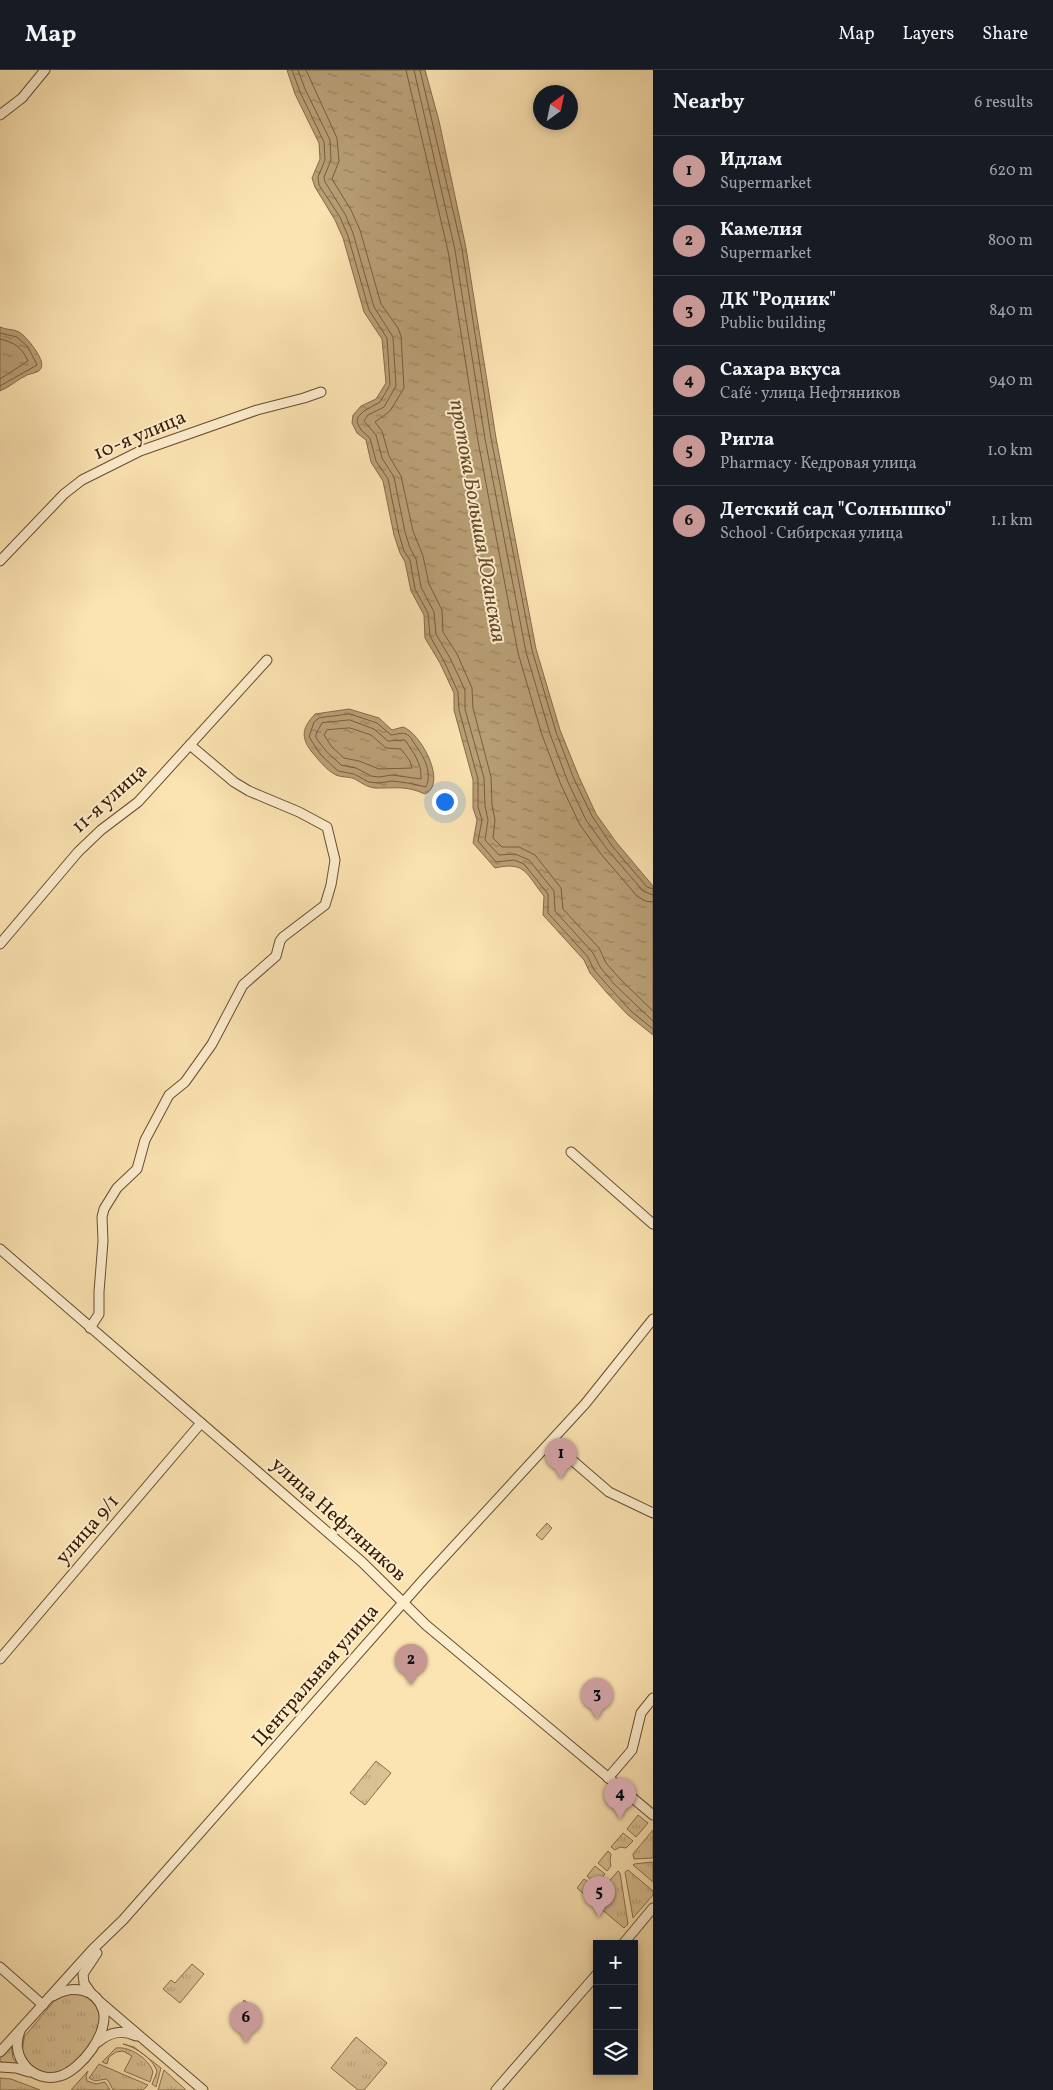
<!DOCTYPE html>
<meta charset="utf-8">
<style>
body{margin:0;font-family:Vollkorn,serif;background:#20242c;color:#f1f3f6}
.controls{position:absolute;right:15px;bottom:15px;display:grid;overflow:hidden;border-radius:0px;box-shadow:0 2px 8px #0003}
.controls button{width:45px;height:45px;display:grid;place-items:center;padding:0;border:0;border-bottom:1px solid #363941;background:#171b24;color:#f1f3f6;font:25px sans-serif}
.compass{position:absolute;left:533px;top:15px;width:45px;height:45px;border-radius:50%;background:#171b24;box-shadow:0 2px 8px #0003;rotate:33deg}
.you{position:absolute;left:444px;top:731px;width:18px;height:18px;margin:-12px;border:4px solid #fff;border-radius:50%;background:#1a73e8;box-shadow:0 0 0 8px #1a73e833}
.badge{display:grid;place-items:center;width:32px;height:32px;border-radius:50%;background:#c59692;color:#111;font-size:16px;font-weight:700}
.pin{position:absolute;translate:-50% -41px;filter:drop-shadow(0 1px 2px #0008)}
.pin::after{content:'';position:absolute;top:26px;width:18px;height:15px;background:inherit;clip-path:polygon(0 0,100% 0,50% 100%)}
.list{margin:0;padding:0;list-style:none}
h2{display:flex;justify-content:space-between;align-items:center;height:65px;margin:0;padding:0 20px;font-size:21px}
h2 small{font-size:16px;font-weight:400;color:#9ea1a6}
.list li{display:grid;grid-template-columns:32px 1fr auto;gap:15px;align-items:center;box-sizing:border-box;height:70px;padding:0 20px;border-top:1px solid #363941}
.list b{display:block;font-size:19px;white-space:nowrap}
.list p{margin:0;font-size:16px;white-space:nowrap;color:#9ea1a6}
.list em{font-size:16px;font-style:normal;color:#9ea1a6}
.icon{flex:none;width:28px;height:28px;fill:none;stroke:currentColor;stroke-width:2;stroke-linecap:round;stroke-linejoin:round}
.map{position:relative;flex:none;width:653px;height:2020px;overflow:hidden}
header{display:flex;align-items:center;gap:30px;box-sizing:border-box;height:70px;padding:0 25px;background:#171b24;border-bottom:1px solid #363941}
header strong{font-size:24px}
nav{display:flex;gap:28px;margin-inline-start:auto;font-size:18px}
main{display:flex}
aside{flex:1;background:#171b24}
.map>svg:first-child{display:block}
.grass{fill:url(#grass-tufts);stroke:#886e4c}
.water{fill:url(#water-ripples);stroke:#856a48}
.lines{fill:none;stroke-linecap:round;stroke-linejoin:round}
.shore{stroke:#785d3c;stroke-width:1}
.minor-casing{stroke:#684d2f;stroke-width:11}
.minor{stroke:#fdedcd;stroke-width:9}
.labels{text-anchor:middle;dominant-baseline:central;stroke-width:4;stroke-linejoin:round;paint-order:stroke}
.street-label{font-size:20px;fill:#361b03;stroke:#fdedcd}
.water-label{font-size:21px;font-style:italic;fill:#64492b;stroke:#fdedcd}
</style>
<header>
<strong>Map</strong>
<nav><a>Map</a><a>Layers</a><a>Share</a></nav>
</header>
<main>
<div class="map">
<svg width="653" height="2020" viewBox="0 0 653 2020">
<defs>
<pattern id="grass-tufts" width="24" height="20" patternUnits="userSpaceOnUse" patternTransform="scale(1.25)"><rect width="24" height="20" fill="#dac194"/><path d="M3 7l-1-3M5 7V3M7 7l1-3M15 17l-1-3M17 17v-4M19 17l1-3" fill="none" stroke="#bca57e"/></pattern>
<pattern id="water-ripples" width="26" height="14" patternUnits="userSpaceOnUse" patternTransform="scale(1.25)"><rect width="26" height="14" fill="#b99f76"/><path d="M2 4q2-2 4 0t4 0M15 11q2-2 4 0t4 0" fill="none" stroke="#97815f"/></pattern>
</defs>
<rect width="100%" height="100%" fill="#fce3b2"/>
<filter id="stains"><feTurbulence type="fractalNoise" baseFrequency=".004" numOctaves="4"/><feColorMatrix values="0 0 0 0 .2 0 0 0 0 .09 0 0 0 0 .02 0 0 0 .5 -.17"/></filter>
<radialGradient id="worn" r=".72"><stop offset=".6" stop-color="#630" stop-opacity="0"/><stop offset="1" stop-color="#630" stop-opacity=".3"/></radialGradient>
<g class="grass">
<polygon points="547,1453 552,1458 542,1470 536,1465"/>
<polygon points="376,1691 391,1703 365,1735 350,1723"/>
<polygon points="638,1745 648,1753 636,1767 627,1759"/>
<polygon points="653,1760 653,1788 634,1789 633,1784"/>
<polygon points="623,1763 633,1771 626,1778 620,1777 615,1780 611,1777"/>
<polygon points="608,1781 611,1784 610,1791 611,1796 607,1801 598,1793"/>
<polygon points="653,1792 653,1812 633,1795 634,1794"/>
<polygon points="595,1796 605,1804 597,1814 587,1806"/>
<polygon points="628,1800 653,1821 653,1825 633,1848 625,1802"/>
<polygon points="618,1801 620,1803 628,1854 624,1858 592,1831"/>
<polygon points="584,1809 594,1817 586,1826 577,1818"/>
<polygon points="192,1894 204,1904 180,1933 163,1919 171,1910 175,1913"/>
<path d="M74,1923C82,1924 89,1928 94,1934C99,1940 101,1949 99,1956C95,1972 69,2005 52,2005C46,2005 39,2001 33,2000L22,1984L24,1967L55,1930L64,1925Z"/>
<polygon points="244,1930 260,1943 254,1951 240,1940"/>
<polygon points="356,1967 387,1993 364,2020 358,2020 331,1998"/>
<polygon points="11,1974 13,1988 17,1994 0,1992 0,1987"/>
<path d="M123,1974L134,1977L161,1998L156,2017L152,2014L157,2002C154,1989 135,1977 123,1974Z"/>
<path d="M116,1978C130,1976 149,1989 153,2002L150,2012L124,2001L132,1986L123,1981L116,1982L109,1987L107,1994L102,1992Z"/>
<polygon points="99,1994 148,2015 143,2020 113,2020 109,2012 106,2009 95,2011 89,2008"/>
<polygon points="164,2000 186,2020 158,2020"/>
<polygon points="88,2001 86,2006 87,2011 96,2014 105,2012 110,2020 71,2020"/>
<polygon points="0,2008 11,2009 40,2020 0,2020"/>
</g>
<g class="water">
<path d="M287,0H425L439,51L466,178L496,368L536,579L560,660L579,707L596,744L616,772L653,816V965L628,945L607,923L590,903L584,890L543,845L544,826C526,804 526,791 495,798L473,773L477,750L473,738V710L454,640V623L440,593L425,568L424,545L411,521L405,492L400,483L394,465L383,411L371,392L366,370L357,363L352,353L353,345L361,336L376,329L386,313L382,269L364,242L343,168L335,150L315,117L312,108L320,89L319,73L295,24Z"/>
<path d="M0,257C6,260 14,259 19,262C26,266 46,290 41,298C39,303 32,303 27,305C18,309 10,317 0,321Z"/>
<path d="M349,639L379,648L392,660L403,657C421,663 448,714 425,724C407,716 398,718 380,718C370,719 363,714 355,709C349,706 342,708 336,705C326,700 318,689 311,681C300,666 303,657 315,644Z"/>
</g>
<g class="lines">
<g class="shore">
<polyline points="292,0 300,22 324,72 325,90 318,107 319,115 340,147 348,166 369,240 387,268 390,315 380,332 364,341 358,347 357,352 361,360 370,368 376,391 388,409 399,464 404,481 410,490 415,519 428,543 430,566 444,591 458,622 459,640 478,709 478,737 482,750 478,771 496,792 514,790 524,794 548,824 548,843 588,887 594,900 611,919 631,941 653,959"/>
<polyline points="298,0 305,19 330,70 331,90 324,107 325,112 345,144 353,163 374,237 393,267 396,316 384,337 368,345 364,351 376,365 382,388 394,407 405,462 410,478 416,489 421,517 434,542 436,564 450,588 465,620 465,639 484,708 485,736 488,750 485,770 499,785 515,784 529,790 554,821 555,841 593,883 600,897 615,915 653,951"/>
<polyline points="306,0 337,68 339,91 332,109 351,140 360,160 381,234 398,258 401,266 404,318 390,341 375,352 382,361 389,386 401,406 413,461 423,486 429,514 442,540 443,562 457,584 472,618 473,638 491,707 492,735 495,750 493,768 502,777 519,777 535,785 561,818 563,839 599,878 606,893 621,910 653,941"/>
<polyline points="406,0 448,181 478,371 518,583 542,665 561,715 580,755 601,784 637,826 645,831 653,832"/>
<polyline points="414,0 455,180 485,369 526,582 550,664 568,712 586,750 607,779 643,821 653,825"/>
<polyline points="420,0 462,179 491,368 532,580 556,662 574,709 592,746 612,776 647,817 653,819"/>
<polyline points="0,263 17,267 28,277 37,295 0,316"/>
<path d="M0,269C15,273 21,276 28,291L0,309"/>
<path d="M350,644L377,653L391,665C395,665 402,662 406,664C411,666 413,672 416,676C425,688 432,703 426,717L408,713L392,711L379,713L369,712L354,704L338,701L321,685L309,667L314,652L319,648Z"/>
<path d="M350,650L374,659L388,671L405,670C413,682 422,693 421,709L392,705L379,707L371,706L356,698L341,695L326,681L316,668V664L322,653Z"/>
<polygon points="350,658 371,665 386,678 401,679 410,691 412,698 379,699 359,691 344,688 332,677 324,665 327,660"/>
</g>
<g class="minor-casing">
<g id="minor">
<polyline points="0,45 22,28 45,0"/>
<polyline points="0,491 64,424 82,410 140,381 257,340 304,328 321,322"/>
<polyline points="0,874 78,782 101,760 138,732 267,590"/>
<polyline points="571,1082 653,1154"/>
<polyline points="0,1179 362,1492 426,1555 653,1745"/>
<polyline points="90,1258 99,1244 99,1222 103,1171 102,1147 104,1139 117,1118 137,1099 145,1070 169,1025 185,1012 212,974 243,915 276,886 280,871 283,867 325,835 331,815 335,790 327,757 299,742 249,721 234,712 190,675"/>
<polyline points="551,1372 609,1422 653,1443"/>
<polyline points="0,1589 201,1353"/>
<polyline points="608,1708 632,1680 641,1643 653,1628"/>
<polyline points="623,1874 653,1838"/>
<polyline points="0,1897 43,1935"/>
<polyline points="91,1923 84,1913 83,1904 97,1883"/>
<polyline points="100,1932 203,2020"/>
<path d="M20,1961C9,1987 33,2014 60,2006C81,2000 110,1962 103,1940C96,1917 71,1915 53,1926"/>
<path d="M98,1972C110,1962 122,1959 136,1966"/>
<polyline points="0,1982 93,1879 123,1850 424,1509 585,1334 653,1249"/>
<polyline points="0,1997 16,1998 29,2002"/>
<polyline points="496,2020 597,1904"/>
</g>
</g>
<use href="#minor" class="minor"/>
</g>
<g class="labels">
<g class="street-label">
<text transform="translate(140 366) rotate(-23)">10-я улица</text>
<text transform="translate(110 729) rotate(-42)">11-я улица</text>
<text transform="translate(338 1450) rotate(42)">улица Нефтяников</text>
<text transform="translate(88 1460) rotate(-49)">улица 9/1</text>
<text transform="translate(316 1606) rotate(-49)">Центральная улица</text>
</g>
<g class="water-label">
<text transform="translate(477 451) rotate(80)">протока Большая Юганская</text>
</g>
</g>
<rect width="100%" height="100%" filter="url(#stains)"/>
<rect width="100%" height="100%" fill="url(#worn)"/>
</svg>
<div class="controls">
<button>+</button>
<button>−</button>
<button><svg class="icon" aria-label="layers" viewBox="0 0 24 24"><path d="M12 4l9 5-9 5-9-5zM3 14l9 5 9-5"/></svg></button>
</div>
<svg class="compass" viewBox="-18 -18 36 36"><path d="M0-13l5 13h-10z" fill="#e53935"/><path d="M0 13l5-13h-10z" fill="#9ea1a6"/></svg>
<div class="you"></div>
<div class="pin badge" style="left:561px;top:1409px">1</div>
<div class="pin badge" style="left:411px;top:1615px">2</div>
<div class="pin badge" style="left:597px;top:1649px">3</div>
<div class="pin badge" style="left:620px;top:1749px">4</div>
<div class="pin badge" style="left:599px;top:1847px">5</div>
<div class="pin badge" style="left:246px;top:1973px">6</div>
</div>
<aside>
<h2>Nearby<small>6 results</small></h2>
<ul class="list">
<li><span class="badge">1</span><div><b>Идлам</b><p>Supermarket</p></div><em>620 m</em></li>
<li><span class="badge">2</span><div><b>Камелия</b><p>Supermarket</p></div><em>800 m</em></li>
<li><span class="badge">3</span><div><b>ДК &quot;Родник&quot;</b><p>Public building</p></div><em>840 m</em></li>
<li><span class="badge">4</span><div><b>Сахара вкуса</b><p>Café · улица Нефтяников</p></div><em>940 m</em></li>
<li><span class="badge">5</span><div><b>Ригла</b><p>Pharmacy · Кедровая улица</p></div><em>1.0 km</em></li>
<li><span class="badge">6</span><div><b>Детский сад &quot;Солнышко&quot;</b><p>School · Сибирская улица</p></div><em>1.1 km</em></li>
</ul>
</aside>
</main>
